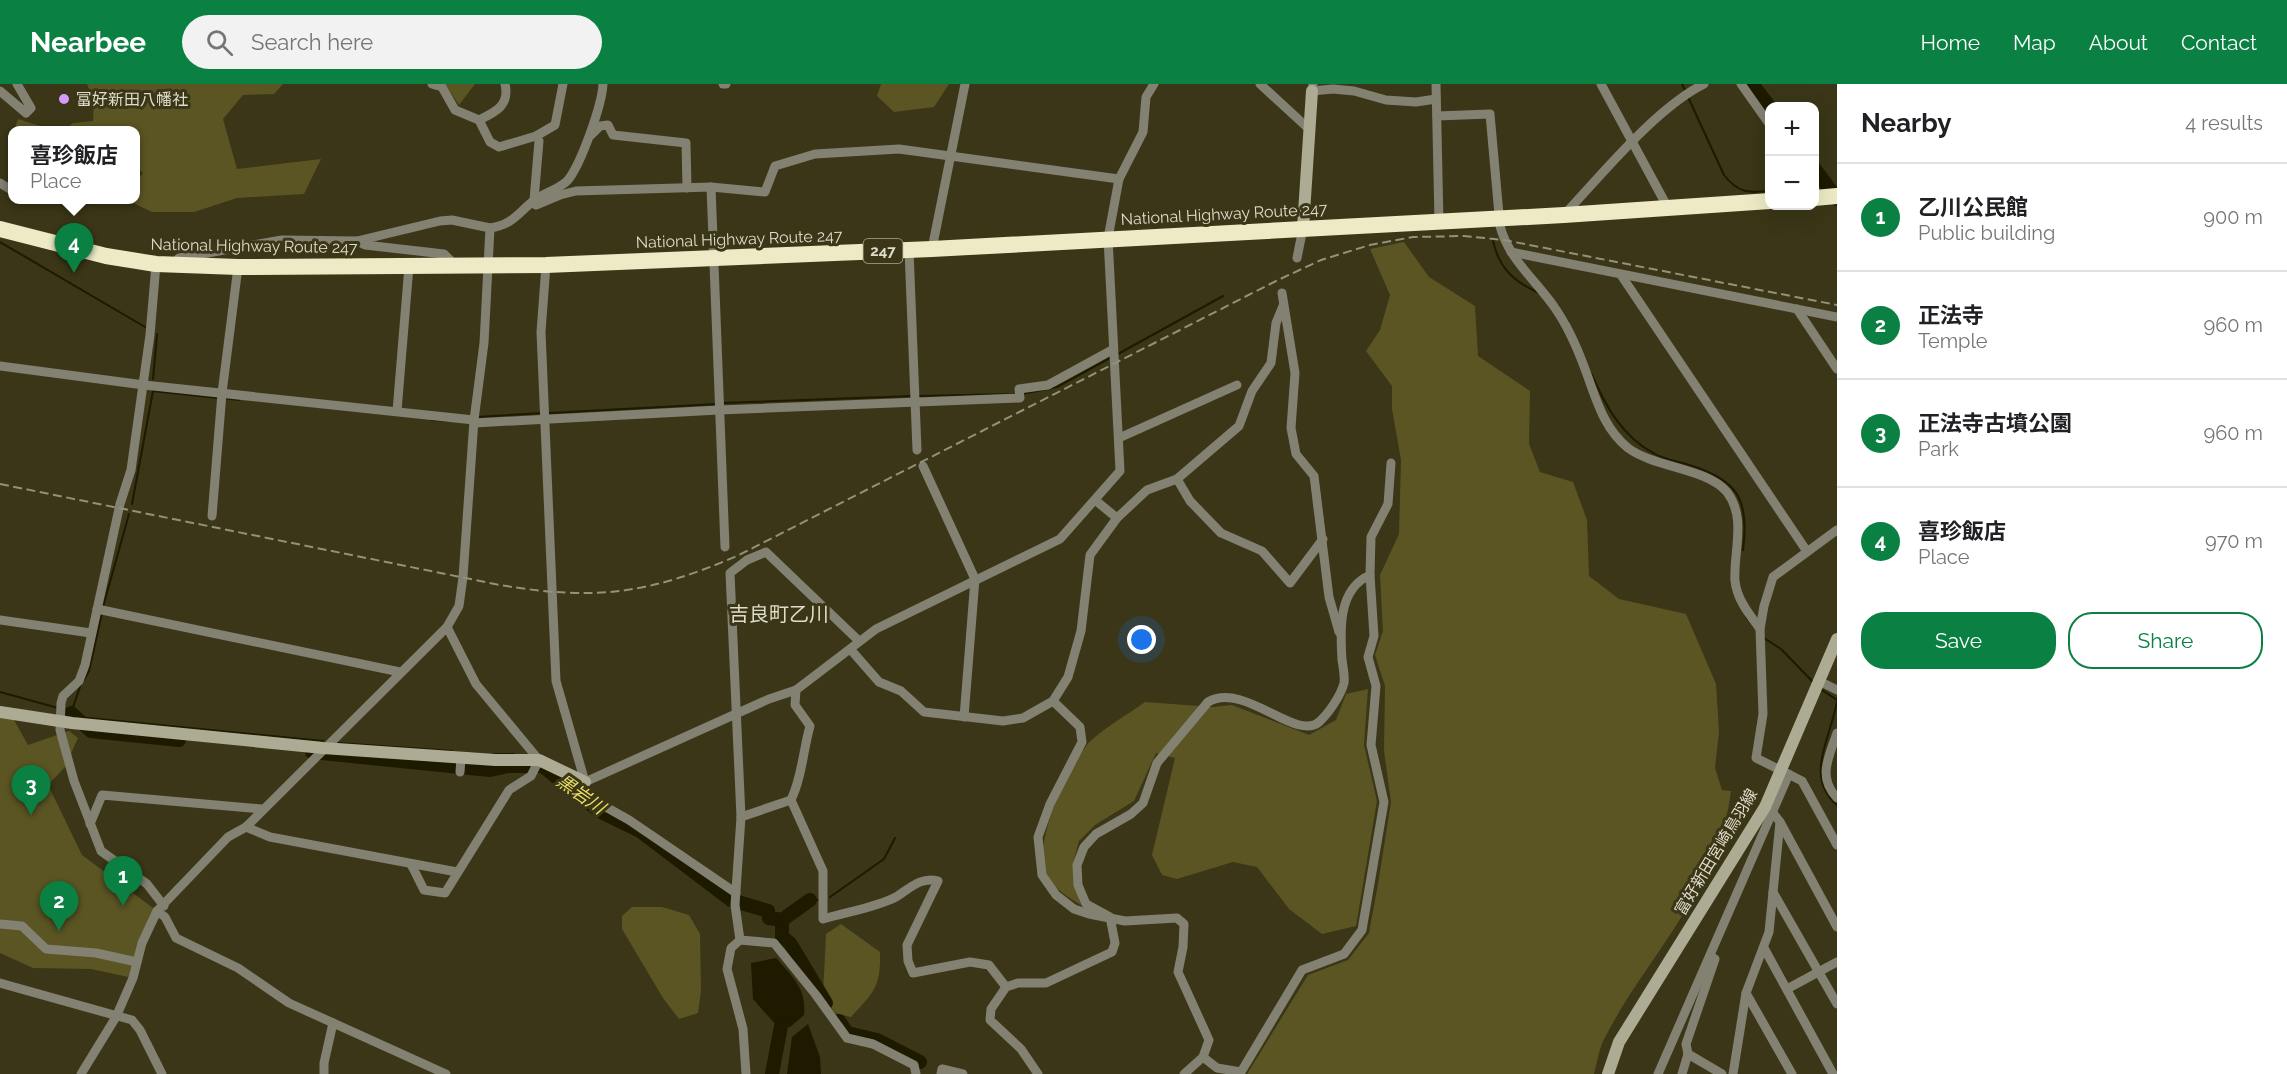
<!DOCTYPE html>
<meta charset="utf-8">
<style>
body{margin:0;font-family:Raleway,"Noto Sans JP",sans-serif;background:#f2f2f2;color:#202124}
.controls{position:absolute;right:18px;top:18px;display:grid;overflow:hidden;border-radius:12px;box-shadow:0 6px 24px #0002}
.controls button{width:54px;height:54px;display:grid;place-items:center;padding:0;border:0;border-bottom:2px solid #e0e0e0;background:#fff;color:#202124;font:30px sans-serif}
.you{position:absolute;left:1142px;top:556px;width:21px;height:21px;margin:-15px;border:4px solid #fff;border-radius:50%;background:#1a73e8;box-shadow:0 0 0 9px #1a73e833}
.badge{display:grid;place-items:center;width:39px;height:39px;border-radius:50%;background:#0b8043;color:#fff;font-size:20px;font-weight:700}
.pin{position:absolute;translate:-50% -50px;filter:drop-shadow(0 2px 3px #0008)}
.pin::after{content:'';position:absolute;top:32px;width:21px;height:18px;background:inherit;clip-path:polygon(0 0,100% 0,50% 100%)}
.popup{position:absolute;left:8px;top:42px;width:132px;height:78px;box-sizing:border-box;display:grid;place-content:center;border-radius:12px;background:#fff;filter:drop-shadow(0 2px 4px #0005);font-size:20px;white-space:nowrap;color:#757577}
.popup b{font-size:22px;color:#202124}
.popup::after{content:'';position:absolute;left:50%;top:100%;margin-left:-12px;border:12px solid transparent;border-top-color:#fff}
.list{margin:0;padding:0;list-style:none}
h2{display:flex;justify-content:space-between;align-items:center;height:78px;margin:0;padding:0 24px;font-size:26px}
h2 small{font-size:20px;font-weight:400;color:#757577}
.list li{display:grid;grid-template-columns:39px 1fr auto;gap:18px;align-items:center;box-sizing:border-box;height:108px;padding:0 24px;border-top:2px solid #e0e0e0}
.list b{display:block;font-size:22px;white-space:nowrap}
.list p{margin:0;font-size:20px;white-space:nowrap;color:#757577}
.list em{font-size:20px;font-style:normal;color:#757577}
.actions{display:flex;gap:12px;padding:18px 24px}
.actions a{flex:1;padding:14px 0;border:2px solid #0b8043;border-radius:24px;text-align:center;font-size:21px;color:#0b8043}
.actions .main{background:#0b8043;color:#fff}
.icon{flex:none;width:33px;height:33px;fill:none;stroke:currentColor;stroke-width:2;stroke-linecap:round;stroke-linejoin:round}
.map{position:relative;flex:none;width:1837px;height:990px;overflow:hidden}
header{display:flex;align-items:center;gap:36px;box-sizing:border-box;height:84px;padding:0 30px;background:#0b8043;color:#fff}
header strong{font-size:28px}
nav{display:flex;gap:33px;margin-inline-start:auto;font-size:21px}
.search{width:420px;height:54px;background:#f2f2f2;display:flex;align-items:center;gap:15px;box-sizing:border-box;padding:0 21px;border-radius:33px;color:#757577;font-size:22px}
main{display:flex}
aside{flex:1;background:#fff}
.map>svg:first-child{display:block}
.green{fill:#5b5523}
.water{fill:#1d1a00}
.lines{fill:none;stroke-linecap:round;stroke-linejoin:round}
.stream{stroke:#1d1a00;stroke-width:2}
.river{stroke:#1d1a00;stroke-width:14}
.street{stroke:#828172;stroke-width:9}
.secondary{stroke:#adab94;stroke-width:12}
.highway{stroke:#edeac5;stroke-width:16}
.rail{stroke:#939179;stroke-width:2;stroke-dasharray:9 4.5;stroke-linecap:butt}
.poi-dot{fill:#d69bfa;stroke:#3a3617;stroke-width:2}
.labels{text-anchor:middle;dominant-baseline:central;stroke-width:6;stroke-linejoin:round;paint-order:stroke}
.shield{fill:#3a3617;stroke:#adab95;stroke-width:1.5}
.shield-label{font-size:15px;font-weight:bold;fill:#deddcb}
.poi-label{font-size:16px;fill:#deddcb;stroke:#3a3617;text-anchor:start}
.street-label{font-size:16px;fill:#deddcb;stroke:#3a3617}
.water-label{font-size:18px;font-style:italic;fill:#ebde65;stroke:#3a3617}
.quarter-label{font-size:20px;fill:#deddcb;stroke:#3a3617}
</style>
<header>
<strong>Nearbee</strong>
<div class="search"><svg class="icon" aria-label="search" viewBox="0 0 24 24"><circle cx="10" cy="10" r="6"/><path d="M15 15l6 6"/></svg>Search here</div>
<nav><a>Home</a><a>Map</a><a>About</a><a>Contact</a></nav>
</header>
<main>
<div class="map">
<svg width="1837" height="990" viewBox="0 0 1837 990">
<rect width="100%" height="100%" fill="#3a3617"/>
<g class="green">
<polygon points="87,0 283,0 274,10 243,11 223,35 237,85 321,75 304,110 237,114 194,128 152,128 127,116 136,116 136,98 143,89 136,82 136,46 64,46 73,39 93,37 94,17"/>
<polygon points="445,0 475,0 459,21"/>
<polygon points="881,0 949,0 934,23 894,28 877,12"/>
<polygon points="18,35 53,46 14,46"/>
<path d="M1404,158L1429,193L1475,222L1478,272L1530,307L1529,360L1540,388L1573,398L1587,436L1589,492L1619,515L1686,530L1716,600L1719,648L1715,684L1722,706L1731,707C1719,805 1648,871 1604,955C1599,965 1597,979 1594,990H1247L1308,891L1348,876L1369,849L1378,800L1391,718L1384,667L1385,602L1375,571L1383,547L1380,491L1399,450L1401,376L1392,325V302L1366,267L1380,246L1390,211L1370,165Z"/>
<path d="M1368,605L1364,661L1377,717L1356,842L1322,850L1289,825L1257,783L1233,778L1177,795L1162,791L1152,771L1175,674L1156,669L1134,717L1095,741L1079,757L1073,779L1075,801L1081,821C1068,813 1055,806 1047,791C1031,762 1066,687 1086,662C1096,649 1130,629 1145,618L1213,623L1232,621L1309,651L1336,636L1346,610Z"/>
<polygon points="0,628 10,629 28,661 69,647 78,654 65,683 48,701 82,771 157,827 133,894 91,885 33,884 0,869"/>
<polygon points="632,823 662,823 689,831 700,850 701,907 698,929 679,935 663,914 622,845 622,832"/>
<path d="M841,840L880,868C881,903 874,908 851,933L835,929L823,911L826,850Z"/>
</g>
<g class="water">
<path d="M776,874C792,892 807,905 804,931L790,943L777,942L753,915L751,879Z"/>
<polygon points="808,940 820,973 821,990 787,990 792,953"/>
</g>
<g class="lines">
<g class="stream">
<polyline points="1682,0 1686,8"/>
<path d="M1688,13L1724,91C1738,109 1748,109 1770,107"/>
<polyline points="1814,98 1823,95"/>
<path d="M1493,157C1499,184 1514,198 1539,209"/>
<polyline points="0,158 145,243"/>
<polyline points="1558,222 1568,237"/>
<polyline points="1118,270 1223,212"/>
<path d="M1591,289C1605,321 1622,353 1655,370C1664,375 1676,377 1686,380C1737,395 1750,414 1743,466"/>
<polyline points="153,295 157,250"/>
<polyline points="1022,310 1057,303 1110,274"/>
<polyline points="917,312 1017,310"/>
<polyline points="223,314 239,316"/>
<polyline points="722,319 912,312"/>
<polyline points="549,329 717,320"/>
<polyline points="477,333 543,329"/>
<polyline points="432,336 450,337"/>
<polyline points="132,420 153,307 218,314"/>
<polyline points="103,523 129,430"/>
<polyline points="1746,533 1757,547"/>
<polyline points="1764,554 1781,565 1813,598"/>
<polyline points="84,596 89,587 102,529"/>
<polyline points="1819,604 1837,616"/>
<polyline points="0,608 58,624"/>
<path d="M1837,617C1832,652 1803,692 1837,721"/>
<polyline points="63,626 71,629 81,600"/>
<polyline points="78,633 323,657"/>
<polyline points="337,659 452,667"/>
<polyline points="493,670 514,670"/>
<polyline points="830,813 884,775 895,754"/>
<polyline points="810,816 819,816"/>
</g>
<g class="river">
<polyline points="1752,0 1770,23"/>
<polyline points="1814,84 1837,115"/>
<polyline points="71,629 91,647 179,656"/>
<polyline points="312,668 490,686 508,682 543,682 579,712 603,729 640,747 731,816 768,827 769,834 782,836 782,853 790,859 826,919"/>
<polyline points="782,836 810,816"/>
<polyline points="839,937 847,949 877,956 920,978"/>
<polyline points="772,990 781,942"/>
</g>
<g class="street">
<polyline points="432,0 442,3 455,26 479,36 490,58 499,63 536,52 539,57 534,116"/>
<polyline points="723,0 726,0"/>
<polyline points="1260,0 1309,45"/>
<polyline points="1313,0 1312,7 1333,5 1354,7 1386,16 1416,18 1436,15"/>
<polyline points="1436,0 1439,138"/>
<polyline points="1601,0 1668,124"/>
<polyline points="1741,0 1770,41"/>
<polyline points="0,7 26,29 31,24 17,0"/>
<path d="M1437,32L1490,30L1500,142C1509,176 1536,196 1555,224C1567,241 1578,266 1585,285C1596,314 1603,344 1628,364C1655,384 1707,384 1727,408C1747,434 1733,469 1735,497C1737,516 1750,531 1760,545"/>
<path d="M479,36C496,28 510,21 505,0"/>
<polyline points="591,51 600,42 608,41 613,51 686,59 687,104"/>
<polyline points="536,52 555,41 563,0"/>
<polyline points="0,99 13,107"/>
<polyline points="711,103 725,463"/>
<polyline points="536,121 560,111 576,107 711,103 765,108 775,82 815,70 899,65 1119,95"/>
<path d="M1565,130C1602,90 1656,24 1704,0"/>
<polyline points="357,157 440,137 452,136 490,144"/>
<polyline points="932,165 965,0"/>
<polyline points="909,166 917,366"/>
<polyline points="1511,168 1837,233"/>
<polyline points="1297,174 1303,144"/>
<polyline points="175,178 179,174 282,156 357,157 365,161 444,170 455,181"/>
<polyline points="156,180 150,251 131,386 120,420 85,581 79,597 63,612 61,619 60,646 74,697 101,767 147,800 164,822"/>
<polyline points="546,181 541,248 556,597 585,698 769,615 796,606 876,545 1060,455 1120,387 1108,154 1119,95 1143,48 1146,13 1154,0"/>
<polyline points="1621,191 1806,466"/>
<polyline points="1282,209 1295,289 1291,344 1296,370 1314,392 1329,513 1339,548"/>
<polyline points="1797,225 1837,285"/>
<polyline points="0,282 144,301 474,336"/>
<polyline points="397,327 409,182"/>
<polyline points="474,339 719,326 1020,314 1019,305 1048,301 1112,266"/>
<polyline points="1119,354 1237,301"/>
<polyline points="923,382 975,495 964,633"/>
<polyline points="1177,395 1190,417 1221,449 1262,467 1290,499 1323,455"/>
<polyline points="1095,416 1117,434"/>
<polyline points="212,432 222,309 238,183"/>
<polyline points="1837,446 1773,493 1764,522 1760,545 1763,630 1756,674 1802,697 1837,761"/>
<polyline points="1370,491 1371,453 1388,420 1391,379"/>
<polyline points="97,525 400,588"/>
<polyline points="0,536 91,549"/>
<polyline points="851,566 879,598 901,607 924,628 1003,637 1023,634 1053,617 1068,593 1081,547 1090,471 1117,434 1147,406 1177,395 1239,342 1252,307 1271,279 1276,239 1283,222"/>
<polyline points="1819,597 1837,606"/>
<polyline points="1053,617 1080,643 1082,658 1050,720 1038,753 1042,791 1056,811 1074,825 1089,830 1125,837 1177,834 1184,840 1183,863 1178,888 1209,956 1203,973 1184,990"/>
<path d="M1837,649C1829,673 1817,693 1837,714"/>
<polyline points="460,688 461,674"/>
<polyline points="576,694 579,708 629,736 736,809"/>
<path d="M791,716C802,693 803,667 810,642L795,621L796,606"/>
<path d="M741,733L791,716L823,787V835C846,828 875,824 896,813C909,805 921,792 938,797L907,861L908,877L913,889L970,878L989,881L1006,903"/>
<polyline points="1780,738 1837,843"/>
<polyline points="90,740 102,711 262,725"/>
<polyline points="246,743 270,753 457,788"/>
<polyline points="412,782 424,806 445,809 509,706 531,692 539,676 476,600 447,543"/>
<polyline points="1773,808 1837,920"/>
<polyline points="157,827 165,833 176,854 238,884 289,919 446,990"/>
<polyline points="0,840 22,842 46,865 96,869 137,878"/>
<polyline points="740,856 774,859 816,911 847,954 873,960 914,981 916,990"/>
<polyline points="1764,864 1833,990"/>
<polyline points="1712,873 1715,875 1686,960 1688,970 1722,990"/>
<polyline points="0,899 132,936 140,946 162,990"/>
<polyline points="1787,905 1837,878"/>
<polyline points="1746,909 1792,990"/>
<path d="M81,990L116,933L133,894L142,859L157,827L228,753L246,743L447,543L459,522L463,493L474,336L484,259L490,144C515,140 518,128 536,115C546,108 560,105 568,96C581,80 602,21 603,0"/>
<polyline points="324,990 324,979 333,939"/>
<polyline points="746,990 743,945 727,885 731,864 740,856 735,821 741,733 730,489 747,476 766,468 859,557"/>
<polyline points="941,990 942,985 963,990"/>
<path d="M1038,990L1021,965L990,936L991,925L1006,903L1018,899H1046L1112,868L1115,859L1110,833L1086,820L1078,801L1077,781L1084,763L1096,750L1131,730L1143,719L1157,679L1208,618C1244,597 1296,658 1319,638C1329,629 1341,611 1344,599C1345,592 1343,583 1342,576C1340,545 1338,505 1370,491L1374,552L1368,573L1376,602L1371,661L1384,718L1362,846L1344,870L1302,886L1241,988L1217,984L1203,973"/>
<polyline points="1658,990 1789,690"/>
<polyline points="1682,990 1688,970"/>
<polyline points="1733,990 1746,909 1769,848 1780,738 1773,729"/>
</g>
<g class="secondary">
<polyline points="1303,144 1312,7"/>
<polyline points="0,628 72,639 323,664 495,676 539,676 585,698"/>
<polyline points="1608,990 1619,958 1765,723 1837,555"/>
</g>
<g class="highway">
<polyline points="1814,114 1837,112"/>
<polyline points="0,145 106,172 156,180 238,183 546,181 932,165 1564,131 1770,117"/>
</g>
<path class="rail" d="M0,400L500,501C596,517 648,510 737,472L1276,197L1321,176L1370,161L1413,153L1464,152L1504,156L1837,221"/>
</g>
<circle class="poi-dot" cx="64" cy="15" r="6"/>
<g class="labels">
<rect class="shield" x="863.5" y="155" width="39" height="24" rx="4.5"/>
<g class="shield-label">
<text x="883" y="167">247</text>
</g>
<g class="poi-label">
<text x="76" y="15">富好新田八幡社</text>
</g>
<g class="street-label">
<text transform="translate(1224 130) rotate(-3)">National Highway Route 247</text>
<text transform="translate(739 155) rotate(-2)">National Highway Route 247</text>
<text transform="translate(254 162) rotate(1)">National Highway Route 247</text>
<text transform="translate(1716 768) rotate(-59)">富好新田宮崎鳥羽線</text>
</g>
<g class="water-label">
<text transform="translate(581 710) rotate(35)">黒岩川</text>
</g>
<g class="quarter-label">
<text x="779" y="530">吉良町乙川</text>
</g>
</g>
</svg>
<div class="controls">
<button>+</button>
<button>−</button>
</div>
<div class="you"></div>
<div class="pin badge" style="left:123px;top:822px">1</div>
<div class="pin badge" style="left:59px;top:847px">2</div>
<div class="pin badge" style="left:31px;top:731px">3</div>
<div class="pin badge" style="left:74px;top:189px">4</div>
<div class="popup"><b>喜珍飯店</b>Place</div>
</div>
<aside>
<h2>Nearby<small>4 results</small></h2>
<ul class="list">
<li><span class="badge">1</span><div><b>乙川公民館</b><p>Public building</p></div><em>900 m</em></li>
<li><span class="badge">2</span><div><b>正法寺</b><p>Temple</p></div><em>960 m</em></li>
<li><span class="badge">3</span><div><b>正法寺古墳公園</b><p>Park</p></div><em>960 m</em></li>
<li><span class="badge">4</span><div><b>喜珍飯店</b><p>Place</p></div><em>970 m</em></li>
</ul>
<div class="actions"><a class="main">Save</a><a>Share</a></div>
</aside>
</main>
